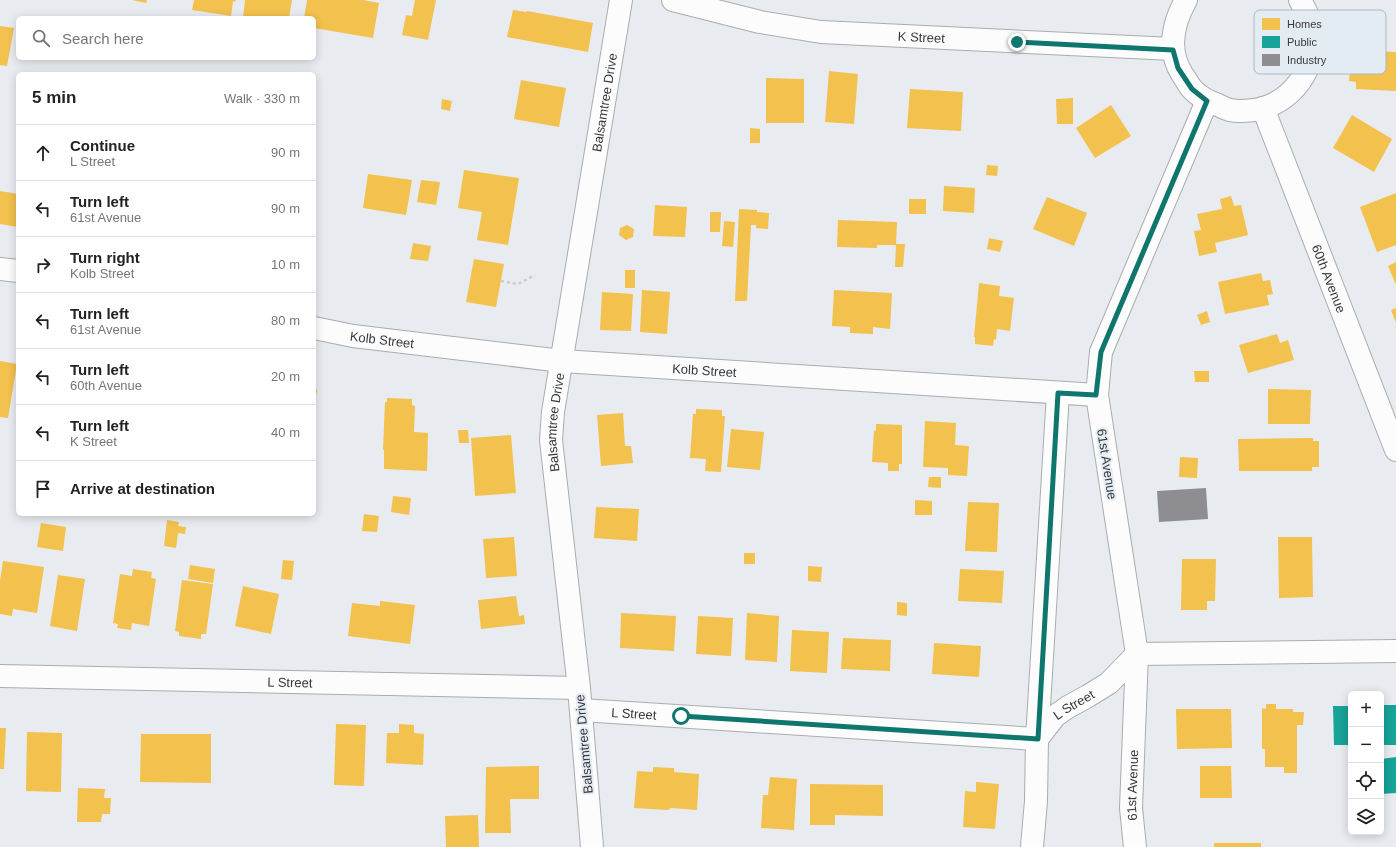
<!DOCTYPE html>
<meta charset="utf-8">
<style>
body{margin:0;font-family:Arial,sans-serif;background:#f6f6f6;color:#222}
.controls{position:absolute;right:12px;bottom:12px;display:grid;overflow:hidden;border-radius:6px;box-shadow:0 2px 10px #0003}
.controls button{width:36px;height:36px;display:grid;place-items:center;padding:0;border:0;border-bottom:1px solid #e0e0e0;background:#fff;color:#222;font:20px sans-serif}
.stop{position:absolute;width:12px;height:12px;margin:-9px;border:3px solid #0f766e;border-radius:50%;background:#fff}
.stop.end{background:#0f766e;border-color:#fff;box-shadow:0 1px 4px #0008}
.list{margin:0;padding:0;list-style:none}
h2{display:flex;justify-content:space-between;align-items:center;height:52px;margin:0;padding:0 16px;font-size:17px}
h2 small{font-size:13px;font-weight:400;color:#767676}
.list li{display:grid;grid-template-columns:26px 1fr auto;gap:12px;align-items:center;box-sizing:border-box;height:56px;padding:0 16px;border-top:1px solid #e0e0e0}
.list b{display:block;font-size:15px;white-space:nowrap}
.list p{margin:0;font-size:13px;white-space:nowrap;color:#767676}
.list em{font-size:13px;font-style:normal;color:#767676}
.icon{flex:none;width:22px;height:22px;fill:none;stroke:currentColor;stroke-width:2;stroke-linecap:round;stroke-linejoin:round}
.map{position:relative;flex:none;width:1396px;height:847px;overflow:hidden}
.search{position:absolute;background:#fff;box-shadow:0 2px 10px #0003;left:16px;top:16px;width:300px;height:44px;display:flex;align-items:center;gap:10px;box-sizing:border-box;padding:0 14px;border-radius:6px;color:#767676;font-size:15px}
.panel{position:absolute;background:#fff;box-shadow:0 2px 10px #0003;left:16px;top:72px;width:300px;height:444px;border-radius:6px}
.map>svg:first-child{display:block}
.homes{fill:#f2c14e}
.public{fill:#17a398}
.industry{fill:#8d8d92}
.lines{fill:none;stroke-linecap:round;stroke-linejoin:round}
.minor-casing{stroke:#a9acaf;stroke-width:24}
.path{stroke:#cacccc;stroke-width:2.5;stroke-dasharray:3 3;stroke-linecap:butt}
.minor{stroke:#fcfcfd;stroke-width:22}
.route{stroke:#0f766e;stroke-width:5}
.labels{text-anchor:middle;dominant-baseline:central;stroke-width:4;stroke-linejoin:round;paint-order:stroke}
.street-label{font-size:13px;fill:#36393c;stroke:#e4ecf3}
.key{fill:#e4ecf3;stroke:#b0b6bc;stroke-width:1}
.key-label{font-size:11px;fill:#36393c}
</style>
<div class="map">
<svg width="1396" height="847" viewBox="0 0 1396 847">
<rect width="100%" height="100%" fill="#e8ecf0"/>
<g class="homes">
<polygon points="132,0 147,0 146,3"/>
<polygon points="194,0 236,0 235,2 233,1 231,16 192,10"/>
<polygon points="245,0 292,0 289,18 243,18"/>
<polygon points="307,0 363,0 379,3 373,38 314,28 314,18 304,18"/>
<polygon points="415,0 436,0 428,40 402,35 406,15 412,16"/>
<polygon points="513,10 526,12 527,11 593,23 588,52 507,37"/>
<polygon points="0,26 14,28 7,66 0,65"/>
<polygon points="1357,50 1396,52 1396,91 1356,89 1356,82 1349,81 1351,58 1357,58"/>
<polygon points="829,71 858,74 854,124 825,122"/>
<polygon points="766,78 804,79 804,123 766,123"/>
<polygon points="521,80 566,88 559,127 514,119"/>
<polygon points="910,89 963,92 961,131 907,128"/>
<polygon points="1073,98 1073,124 1057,124 1056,99"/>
<polygon points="442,99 452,101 450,111 441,109"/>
<polygon points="1111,105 1131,136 1095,158 1076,128"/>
<polygon points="1352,115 1392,139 1374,172 1333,148"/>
<polygon points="750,128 760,129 760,143 750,143"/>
<polygon points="987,165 998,166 997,176 986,175"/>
<polygon points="464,170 519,178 508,245 477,240 482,212 458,208"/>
<polygon points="368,174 412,180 406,215 363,208"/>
<polygon points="421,180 440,182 436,205 417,202"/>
<polygon points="944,186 975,188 974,213 943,211"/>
<polygon points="0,191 18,194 18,227 0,224"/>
<polygon points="1396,193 1396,245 1377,252 1360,207"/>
<polygon points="1231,196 1234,206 1241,205 1248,235 1215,243 1217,252 1199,256 1194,231 1201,230 1197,214 1222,209 1220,199"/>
<polygon points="1047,197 1087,213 1074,246 1033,229"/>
<rect x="909" y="199" width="17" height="15"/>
<polygon points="655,205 687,207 685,237 653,236"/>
<polygon points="739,209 757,210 757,212 769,213 768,229 756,228 756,225 751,225 747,301 735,301"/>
<polygon points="710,212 721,212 720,232 710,232"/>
<polygon points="838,220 897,222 896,245 877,245 877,248 837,247"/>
<polygon points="724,221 735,222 733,247 722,246"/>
<polygon points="627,225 634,229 633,237 626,240 619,235 620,228"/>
<polygon points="989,238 1003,241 1000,252 987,249"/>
<polygon points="413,243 431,246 428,261 410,259"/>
<polygon points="896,244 905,244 903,267 895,267"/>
<polygon points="474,259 504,264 496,307 466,302"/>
<polygon points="1396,262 1396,285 1388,266"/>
<rect x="625" y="270" width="10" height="18"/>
<polygon points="1261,273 1263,281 1270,280 1273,294 1267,295 1269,305 1225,314 1218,282"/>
<polygon points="979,283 1000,286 999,296 1014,298 1010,331 997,329 996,340 994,339 993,346 975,344 975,337 974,337"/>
<polygon points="642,290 670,292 667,334 640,332"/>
<polygon points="834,290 892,293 890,329 873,327 873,334 850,333 850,327 832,326"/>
<polygon points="602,292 633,294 631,331 600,330"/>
<polygon points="1396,308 1396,323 1391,310"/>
<polygon points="1207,311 1210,322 1201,325 1197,315"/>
<polygon points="1277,334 1280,343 1288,340 1294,360 1248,373 1239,345"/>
<polygon points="0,361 17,364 8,418 0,417"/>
<polygon points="1194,371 1209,371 1209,382 1195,382"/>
<polygon points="314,389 317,390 315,403 314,403"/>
<polygon points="1268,389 1311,390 1310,424 1268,424"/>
<polygon points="387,398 412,399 412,405 415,406 414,432 428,433 427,471 384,469 384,450 383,450 385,402 387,402"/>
<polygon points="696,409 722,410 722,416 725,416 721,472 705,471 706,459 690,458 693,414 696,414"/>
<polygon points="623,413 625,446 631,446 633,463 601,466 597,415"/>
<polygon points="925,421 956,423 955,445 969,446 967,476 948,475 948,468 923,467"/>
<polygon points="876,424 902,425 902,464 899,464 899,471 888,471 888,463 872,462 874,430 876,431"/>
<polygon points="731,429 764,432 760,470 727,467"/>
<polygon points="458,430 468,430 469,443 459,443"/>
<polygon points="511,435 516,493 475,496 471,438"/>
<polygon points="1313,438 1313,441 1319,441 1319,467 1312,467 1312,471 1239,471 1238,439"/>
<polygon points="1180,457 1198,458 1197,478 1179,477"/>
<polygon points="929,477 941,477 941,488 928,487"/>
<polygon points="393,496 411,498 409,515 391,512"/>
<polygon points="915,500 932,501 932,515 915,515"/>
<polygon points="968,502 999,503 997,552 965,551"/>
<polygon points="596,507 639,509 637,541 594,538"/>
<polygon points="364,514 379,516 377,532 362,531"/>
<polygon points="167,520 179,522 178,526 186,527 185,534 178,533 176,548 164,546"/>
<polygon points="41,523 66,527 63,551 37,547"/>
<polygon points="514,537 517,576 486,578 483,539"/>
<polygon points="1278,537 1312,537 1313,597 1279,598"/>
<rect x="744" y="553" width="11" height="11"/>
<polygon points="1182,559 1216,559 1215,601 1207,601 1207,610 1181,610"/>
<polygon points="283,560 294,561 292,580 281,579"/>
<polygon points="3,561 44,567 37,613 13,609 12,616 0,614 0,581"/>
<polygon points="190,565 215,569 213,583 188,579"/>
<polygon points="808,566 822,567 821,582 808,581"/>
<polygon points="133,569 152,572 151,578 156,579 149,626 132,623 131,630 117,628 118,624 113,623 120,574 132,576"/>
<polygon points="960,569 1004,571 1002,603 958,601"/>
<polygon points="58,575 85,579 77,631 50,626"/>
<polygon points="182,580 213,584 206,634 201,634 201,639 179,636 179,632 175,631"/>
<polygon points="243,586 279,594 271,634 235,626"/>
<polygon points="516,596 519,616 524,615 525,624 481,629 478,600"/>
<polygon points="380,601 415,605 410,644 348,636 352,603 380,606"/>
<polygon points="897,602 907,603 907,616 897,615"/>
<polygon points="621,613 676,616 674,651 620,648"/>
<polygon points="747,613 779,616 777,662 745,660"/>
<polygon points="698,616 733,618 731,656 696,654"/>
<polygon points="792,630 829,632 827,673 790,671"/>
<polygon points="843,638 891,640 890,671 841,669"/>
<polygon points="934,643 981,646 979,677 932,674"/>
<polygon points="1266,704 1276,704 1276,709 1293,709 1293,712 1304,712 1303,725 1297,725 1297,773 1284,773 1284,767 1265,767 1265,749 1262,749 1262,708 1266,709"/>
<polygon points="1176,709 1231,709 1232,748 1177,749"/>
<polygon points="336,724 366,725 364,786 334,785"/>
<polygon points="399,724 414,725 414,733 424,734 423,765 386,763 387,733 399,733"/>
<polygon points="0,728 6,728 4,769 0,769"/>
<polygon points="27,732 62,733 61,792 26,791"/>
<polygon points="141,734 211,734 211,783 140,782"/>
<polygon points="539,766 539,799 510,799 511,833 485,833 486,767"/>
<polygon points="1200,766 1231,766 1232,798 1200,798"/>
<polygon points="653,767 674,768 674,772 699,774 697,810 671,808 668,810 634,808 637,771 653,772"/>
<polygon points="770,777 797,779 794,830 761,828 763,795 768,795"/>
<polygon points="976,782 999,784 995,829 963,827 965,791 976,792"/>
<polygon points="810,784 883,785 883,816 835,815 835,825 810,825"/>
<polygon points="78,788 105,789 104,798 111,798 110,814 102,814 101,822 77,822"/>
<polygon points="478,815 479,847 446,847 445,816"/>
<rect x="1214" y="843" width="47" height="4"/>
</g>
<g class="public">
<rect x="1381" y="705" width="15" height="40"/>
<polygon points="1333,706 1351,706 1351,745 1334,745"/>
<polygon points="1396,757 1396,793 1381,794 1381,759"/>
</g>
<polygon class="industry" points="1206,488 1208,519 1159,522 1157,491"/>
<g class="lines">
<g class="minor-casing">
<g id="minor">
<path id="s1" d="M673,0L760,22L821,32L1173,49"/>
<path d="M1186,0C1173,23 1167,50 1182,74C1186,79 1188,85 1193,90C1200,97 1209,102 1218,105C1222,107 1226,109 1230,110C1238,112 1246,111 1254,110C1292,104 1319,67 1312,28C1310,18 1305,9 1300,0"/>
<path id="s2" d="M1263,108L1396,450"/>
<polyline points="0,269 18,271"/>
<path id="s3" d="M314,328L353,336L562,361L1097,395"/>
<path id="s4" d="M0,676L579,688"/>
<path id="s5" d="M581,710L1037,739L1055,716L1068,707L1088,696L1109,683L1137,654L1396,651"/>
<path id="s6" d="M592,847L579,688L551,440L553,412L621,0"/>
<polyline points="1032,847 1036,801 1037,739 1058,393"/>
<path id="s7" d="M1135,847L1131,808L1137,654L1097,395L1101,352L1207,101"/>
</g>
</g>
<polyline class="path" points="501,281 518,284 535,275"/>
<use href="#minor" class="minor"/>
</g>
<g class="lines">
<polyline class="route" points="681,716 1038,739 1058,393 1096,395 1101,352 1207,101 1192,89 1178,68 1173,50 1017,42"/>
</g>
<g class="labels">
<g class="street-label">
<text stroke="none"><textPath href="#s1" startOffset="252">K Street</textPath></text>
<text stroke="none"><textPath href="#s6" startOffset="751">Balsamtree Drive</textPath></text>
<text stroke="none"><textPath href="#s2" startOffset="183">60th Avenue</textPath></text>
<text stroke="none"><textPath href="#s3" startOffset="69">Kolb Street</textPath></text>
<text stroke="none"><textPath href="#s3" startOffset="393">Kolb Street</textPath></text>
<text stroke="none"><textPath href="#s6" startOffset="427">Balsamtree Drive</textPath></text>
<text transform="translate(1107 464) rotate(81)">61st Avenue</text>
<text stroke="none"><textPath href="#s4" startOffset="290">L Street</textPath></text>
<text stroke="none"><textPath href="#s5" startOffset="508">L Street</textPath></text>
<text stroke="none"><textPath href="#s5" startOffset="53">L Street</textPath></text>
<text transform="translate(584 744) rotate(-95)">Balsamtree Drive</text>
<text stroke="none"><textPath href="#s7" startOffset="62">61st Avenue</textPath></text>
</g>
</g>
<rect x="1254" y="10" width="132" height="64" rx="6" class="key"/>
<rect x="1262" y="18" width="18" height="12" fill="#f2c14e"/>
<rect x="1262" y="36" width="18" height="12" fill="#17a398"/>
<rect x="1262" y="54" width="18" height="12" fill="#8d8d92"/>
<g class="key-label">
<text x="1287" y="28">Homes</text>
<text x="1287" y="46">Public</text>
<text x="1287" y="64">Industry</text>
</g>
</svg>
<div class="controls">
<button>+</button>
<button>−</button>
<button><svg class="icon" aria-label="locate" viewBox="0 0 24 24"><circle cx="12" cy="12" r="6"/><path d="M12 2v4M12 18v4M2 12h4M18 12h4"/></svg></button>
<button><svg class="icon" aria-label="layers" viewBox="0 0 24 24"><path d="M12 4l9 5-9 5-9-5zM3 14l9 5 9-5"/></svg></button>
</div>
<div class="stop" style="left:681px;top:716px"></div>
<div class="stop end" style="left:1017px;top:42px"></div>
<div class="search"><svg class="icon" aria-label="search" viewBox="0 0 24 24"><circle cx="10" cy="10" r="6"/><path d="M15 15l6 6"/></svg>Search here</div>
<section class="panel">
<h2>5 min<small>Walk · 330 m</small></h2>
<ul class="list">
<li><svg class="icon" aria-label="ahead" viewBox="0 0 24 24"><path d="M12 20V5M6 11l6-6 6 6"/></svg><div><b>Continue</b><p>L Street</p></div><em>90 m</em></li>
<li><svg class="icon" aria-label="left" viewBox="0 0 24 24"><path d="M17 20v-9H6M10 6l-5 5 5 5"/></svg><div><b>Turn left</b><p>61st Avenue</p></div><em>90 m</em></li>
<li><svg class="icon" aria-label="right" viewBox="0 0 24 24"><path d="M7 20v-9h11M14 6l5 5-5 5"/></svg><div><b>Turn right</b><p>Kolb Street</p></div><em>10 m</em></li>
<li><svg class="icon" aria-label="left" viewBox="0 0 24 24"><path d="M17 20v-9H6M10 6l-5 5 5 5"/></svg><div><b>Turn left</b><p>61st Avenue</p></div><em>80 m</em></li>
<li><svg class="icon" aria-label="left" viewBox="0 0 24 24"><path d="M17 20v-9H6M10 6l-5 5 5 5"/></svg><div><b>Turn left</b><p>60th Avenue</p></div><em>20 m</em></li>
<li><svg class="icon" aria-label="left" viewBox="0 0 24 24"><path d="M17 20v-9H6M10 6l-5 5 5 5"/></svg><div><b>Turn left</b><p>K Street</p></div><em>40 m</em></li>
<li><svg class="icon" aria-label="arrive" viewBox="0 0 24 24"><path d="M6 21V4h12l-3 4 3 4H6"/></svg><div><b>Arrive at destination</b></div></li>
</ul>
</section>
</div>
